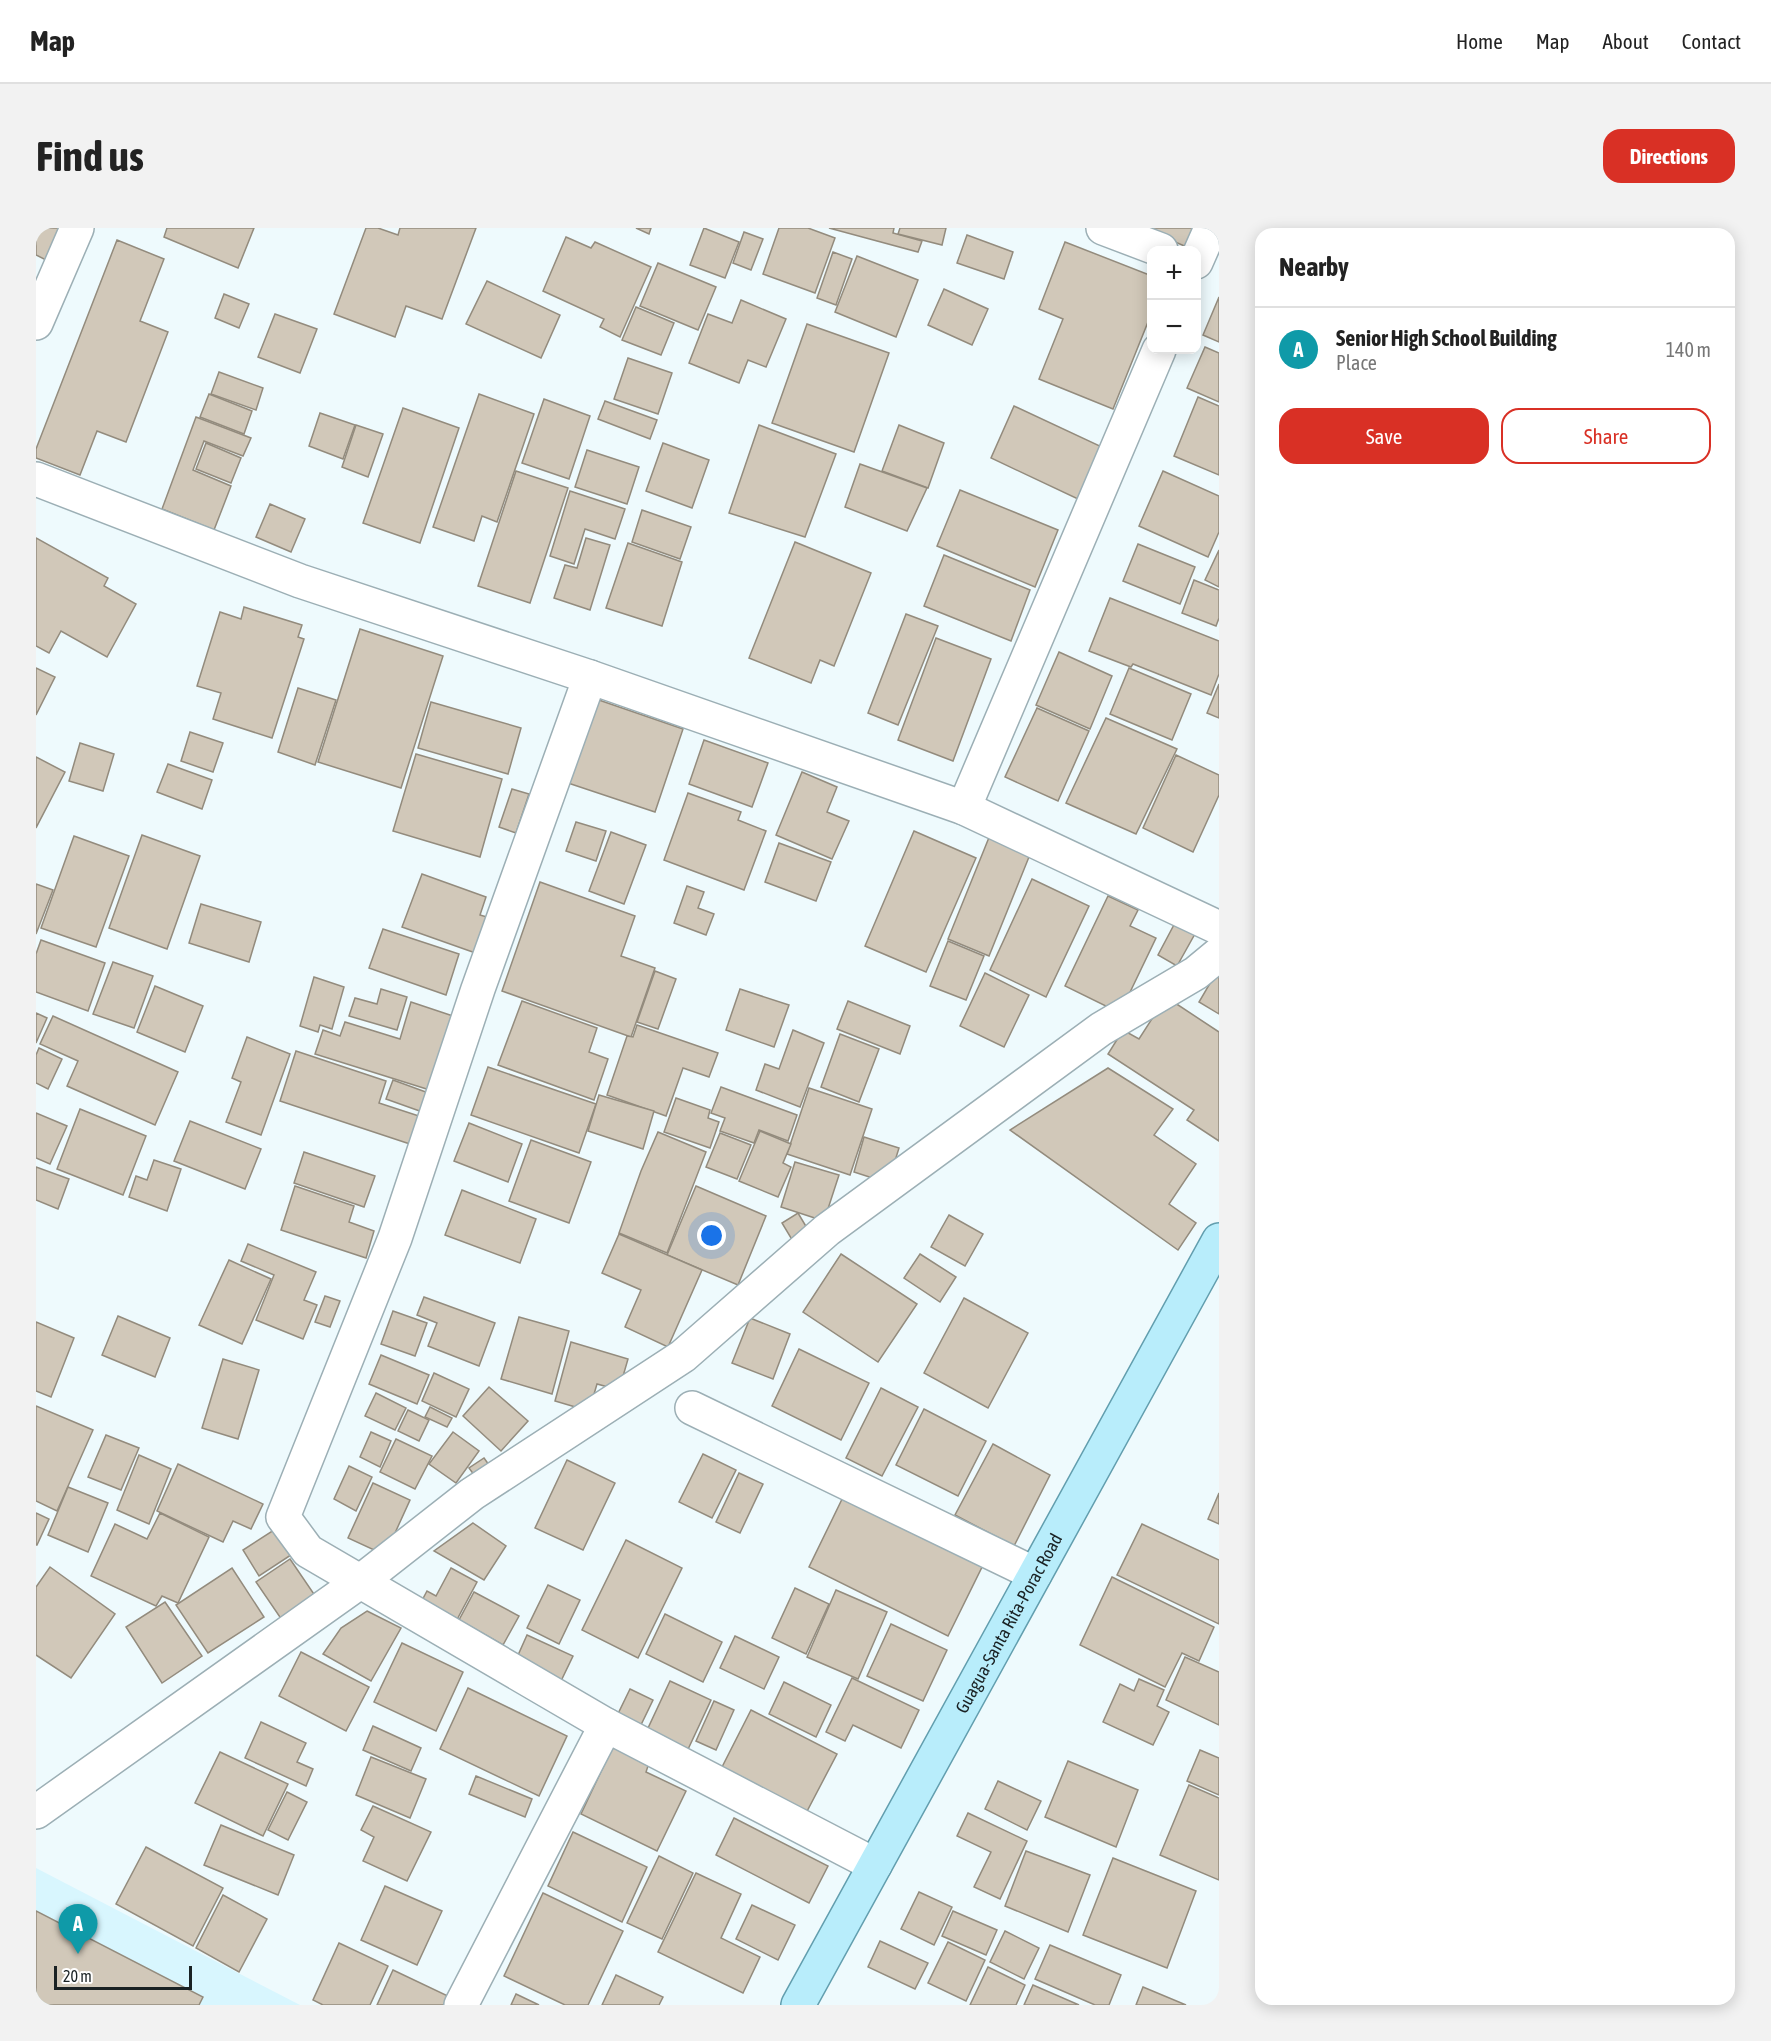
<!DOCTYPE html>
<meta charset="utf-8">
<style>
body{margin:0;font-family:"Asap Condensed",sans-serif;background:#f2f2f2;color:#222}
.controls{position:absolute;right:18px;top:18px;display:grid;overflow:hidden;border-radius:12px;box-shadow:0 3px 15px #0003}
.controls button{width:54px;height:54px;display:grid;place-items:center;padding:0;border:0;border-bottom:2px solid #e0e0e0;background:#fff;color:#222;font:30px sans-serif}
.scale{position:absolute;left:18px;bottom:15px;width:138px;box-sizing:border-box;padding-left:6px;border:3px solid #1a2224;border-top:0;font-size:16px;line-height:21px;white-space:nowrap;color:#1a2224;-webkit-text-stroke:4px #fff;paint-order:stroke}
.you{position:absolute;left:676px;top:1008px;width:21px;height:21px;margin:-15px;border:4px solid #fff;border-radius:50%;background:#1a73e8;box-shadow:0 0 0 9px #1a73e833}
.badge{display:grid;place-items:center;width:39px;height:39px;border-radius:50%;background:#d93025;color:#fff;font-size:20px;font-weight:700}
.pin{position:absolute;translate:-50% -50px;filter:drop-shadow(0 2px 3px #0008)}
.pin::after{content:'';position:absolute;top:32px;width:21px;height:18px;background:inherit;clip-path:polygon(0 0,100% 0,50% 100%)}
.list{margin:0;padding:0;list-style:none}
h2{display:flex;justify-content:space-between;align-items:center;height:78px;margin:0;padding:0 24px;font-size:26px}
h2 small{font-size:20px;font-weight:400;color:#767676}
.list li{display:grid;grid-template-columns:39px 1fr auto;gap:18px;align-items:center;box-sizing:border-box;height:84px;padding:0 24px;border-top:2px solid #e0e0e0}
.list b{display:block;font-size:22px;white-space:nowrap}
.list p{margin:0;font-size:20px;white-space:nowrap;color:#767676}
.list em{font-size:20px;font-style:normal;color:#767676}
.actions{display:flex;gap:12px;padding:18px 24px}
.actions a{flex:1;padding:14px 0;border:2px solid #d93025;border-radius:18px;text-align:center;font-size:21px;color:#d93025}
.actions .main{background:#d93025;color:#fff}
.map{position:relative;flex:none;width:1183px;height:1777px;overflow:hidden;border-radius:18px}
header{display:flex;align-items:center;gap:36px;box-sizing:border-box;height:84px;padding:0 30px;background:#fff;border-bottom:2px solid #e0e0e0}
header strong{font-size:28px}
nav{display:flex;gap:33px;margin-inline-start:auto;font-size:21px}
.intro{display:flex;align-items:center;justify-content:space-between;box-sizing:border-box;height:144px;padding:0 36px}
h1{margin:0;font-size:42px}
.button{padding:15px 27px;border-radius:18px;background:#d93025;color:#fff;font-size:21px;font-weight:700}
main{display:flex;gap:36px;padding:0 36px}
aside{flex:1;background:#fff;border-radius:18px;box-shadow:0 3px 15px #0003}
.map>svg:first-child{display:block}
.built{fill:#d8f6fe}
.building{fill:#d1c8b9;stroke:#938b7d;stroke-width:1.5}
.lines{fill:none;stroke-linecap:round;stroke-linejoin:round}
.minor-casing{stroke:#9cafb5;stroke-width:36}
.major-casing{stroke:#629eae;stroke-width:36}
.minor{stroke:#fff;stroke-width:33}
.major{stroke:#b8edfb;stroke-width:33}
.labels{text-anchor:middle;dominant-baseline:central;stroke-width:5;stroke-linejoin:round;paint-order:stroke}
.street-label{font-size:18px;fill:#1a2224;stroke:#fff}
</style>
<header>
<strong>Map</strong>
<nav><a>Home</a><a>Map</a><a>About</a><a>Contact</a></nav>
</header>
<div class="intro"><h1>Find us</h1><a class="button">Directions</a></div>
<main>
<div class="map">
<svg width="1183" height="1777" viewBox="0 0 1183 1777">
<rect width="100%" height="100%" fill="#eefafd"/>
<polygon class="built" points="0,1640 264,1777 0,1777"/>
<g class="building">
<polygon points="0,0 27,0 10,32 0,27"/>
<polygon points="131,0 218,0 202,40 128,9"/>
<polygon points="330,0 342,0 362,7 364,0 440,0 406,91 370,78 359,109 298,86"/>
<polygon points="600,0 615,0 613,6"/>
<polygon points="668,0 703,14 689,50 654,37"/>
<polygon points="743,0 772,0 799,10 779,65 727,46"/>
<polygon points="793,0 858,0 857,5 886,13 882,24"/>
<polygon points="864,0 910,0 906,17 862,6"/>
<polygon points="1107,0 1162,0 1153,20"/>
<polygon points="708,4 727,11 715,42 697,35"/>
<polygon points="931,7 977,24 968,51 921,35"/>
<polygon points="530,9 555,20 559,14 615,39 584,109 564,99 568,91 507,63"/>
<polygon points="81,12 128,31 104,93 132,104 90,214 61,203 44,247 0,230 0,221"/>
<polygon points="1029,14 1116,48 1116,84 1077,181 1003,151 1027,91 1003,81"/>
<polygon points="797,24 816,31 800,77 781,70"/>
<polygon points="821,28 882,52 860,109 799,84"/>
<polygon points="622,35 680,59 662,102 604,78"/>
<polygon points="451,53 524,87 505,130 430,96"/>
<polygon points="908,61 952,81 936,117 892,97"/>
<polygon points="188,66 213,76 203,100 179,90"/>
<polygon points="1183,69 1183,114 1167,107"/>
<polygon points="705,72 750,91 730,139 712,132 703,155 653,135 672,86 696,95"/>
<polygon points="600,79 638,95 625,127 586,112"/>
<polygon points="239,86 281,101 264,145 222,129"/>
<polygon points="771,96 853,125 818,224 736,195"/>
<polygon points="1169,119 1183,125 1183,174 1151,160"/>
<polygon points="592,130 636,145 622,186 578,171"/>
<polygon points="183,144 227,160 220,182 175,166"/>
<polygon points="173,166 216,183 208,206 164,189"/>
<polygon points="443,166 498,186 461,294 446,288 438,313 397,299"/>
<polygon points="1162,169 1183,178 1183,247 1138,228"/>
<polygon points="508,171 554,188 533,251 486,235"/>
<polygon points="569,173 621,192 614,211 562,191"/>
<polygon points="978,178 1066,219 1042,271 955,230"/>
<polygon points="367,180 423,200 384,315 327,295"/>
<polygon points="284,185 319,197 307,231 273,218"/>
<polygon points="160,189 215,210 207,228 168,213 157,242 195,258 178,302 126,281"/>
<polygon points="320,197 347,206 332,249 306,239"/>
<polygon points="723,197 800,226 769,309 693,285"/>
<polygon points="863,197 908,215 892,260 846,243"/>
<polygon points="170,215 205,230 195,255 160,241"/>
<polygon points="627,215 673,232 656,280 610,263"/>
<polygon points="551,222 603,239 591,276 539,259"/>
<polygon points="824,236 891,260 871,303 809,279"/>
<polygon points="480,243 532,260 494,375 442,358"/>
<polygon points="1127,243 1183,268 1183,304 1172,329 1103,298"/>
<polygon points="924,262 1022,302 999,359 901,318"/>
<polygon points="534,263 589,281 579,311 549,301 538,336 514,328"/>
<polygon points="234,276 269,291 255,324 220,309"/>
<polygon points="606,282 655,299 644,331 596,314"/>
<polygon points="0,310 72,350 68,358 100,376 71,429 25,403 13,425 0,418"/>
<polygon points="550,310 574,317 554,382 518,370 529,337 541,340"/>
<polygon points="759,314 835,345 798,438 784,432 775,455 713,430"/>
<polygon points="592,315 646,334 626,398 570,380"/>
<polygon points="1102,316 1159,339 1144,376 1087,353"/>
<polygon points="1183,322 1183,359 1169,352"/>
<polygon points="908,327 994,362 975,413 888,378"/>
<polygon points="1158,352 1183,362 1183,390 1180,398 1146,385"/>
<polygon points="1074,370 1183,413 1183,446 1175,467 1097,436 1095,439 1053,423"/>
<polygon points="208,379 266,397 262,409 268,411 236,510 177,491 185,465 161,458 184,384 205,391"/>
<polygon points="870,386 902,398 862,497 832,485"/>
<polygon points="324,401 407,428 365,560 282,534"/>
<polygon points="900,410 955,431 917,533 862,512"/>
<polygon points="1023,424 1076,448 1054,501 1000,477"/>
<polygon points="0,440 19,449 0,487"/>
<polygon points="1093,440 1155,466 1136,512 1074,486"/>
<polygon points="1183,456 1183,490 1171,485"/>
<polygon points="262,460 300,472 279,537 242,524"/>
<polygon points="557,470 647,501 619,584 529,554"/>
<polygon points="395,474 485,500 472,546 382,520"/>
<polygon points="1001,480 1053,503 1022,573 969,549"/>
<polygon points="1070,490 1141,521 1100,606 1030,575"/>
<polygon points="154,504 187,515 177,544 145,533"/>
<polygon points="668,512 732,535 716,579 653,556"/>
<polygon points="44,515 78,526 67,563 33,553"/>
<polygon points="380,526 466,551 444,629 357,603"/>
<polygon points="1140,527 1183,547 1183,567 1157,624 1107,600"/>
<polygon points="0,529 29,544 0,600"/>
<polygon points="132,536 176,552 166,581 121,564"/>
<polygon points="766,544 801,559 791,584 813,593 796,631 740,607"/>
<polygon points="476,561 493,566 480,605 463,599"/>
<polygon points="652,565 705,584 702,592 730,603 708,662 628,632"/>
<polygon points="540,594 570,603 560,633 530,623"/>
<polygon points="878,603 940,630 890,744 829,718"/>
<polygon points="575,604 610,617 588,676 553,663"/>
<polygon points="106,607 164,628 131,721 73,700"/>
<polygon points="954,607 995,624 953,728 912,711"/>
<polygon points="38,608 93,628 60,719 5,700"/>
<polygon points="743,615 795,634 780,673 729,654"/>
<polygon points="386,646 450,669 444,687 461,692 448,728 366,699"/>
<polygon points="996,651 1053,678 1010,769 954,742"/>
<polygon points="504,654 599,688 585,728 619,740 595,809 466,763"/>
<polygon points="0,656 17,662 0,706"/>
<polygon points="651,658 668,664 662,680 678,686 670,707 638,695"/>
<polygon points="1072,668 1102,682 1094,698 1120,710 1084,785 1029,758"/>
<polygon points="165,676 225,694 213,734 153,715"/>
<polygon points="1140,693 1160,704 1141,738 1122,727"/>
<polygon points="347,701 423,726 410,767 333,740"/>
<polygon points="5,712 69,735 52,783 0,764 0,726"/>
<polygon points="912,713 948,728 930,772 894,758"/>
<polygon points="77,734 117,748 98,800 57,786"/>
<polygon points="1183,740 1183,786 1163,774"/>
<polygon points="619,743 640,751 622,801 601,794"/>
<polygon points="949,745 993,767 968,819 924,798"/>
<polygon points="278,749 308,759 296,801 284,797 282,804 264,798"/>
<polygon points="119,758 167,778 149,824 101,804"/>
<polygon points="345,761 371,769 361,802 313,788 319,770 341,776"/>
<polygon points="704,761 753,777 738,819 690,802"/>
<polygon points="1130,769 1183,804 1183,913 1151,892 1158,882 1072,826 1087,802 1103,811"/>
<polygon points="486,773 561,800 553,824 572,831 558,872 462,837"/>
<polygon points="812,773 874,798 864,826 801,801"/>
<polygon points="375,774 420,789 397,863 279,826 287,802 304,808 309,794 364,811"/>
<polygon points="0,785 11,790 0,815"/>
<polygon points="17,788 142,844 119,897 31,858 42,833 4,816"/>
<polygon points="601,797 682,825 673,849 647,840 630,888 571,867 591,808 597,809"/>
<polygon points="757,802 788,815 764,879 720,862 729,836 743,841"/>
<polygon points="804,806 843,821 823,874 785,859"/>
<polygon points="211,809 254,826 225,907 190,894 205,854 196,850"/>
<polygon points="3,820 26,831 12,861 0,855 0,827"/>
<polygon points="260,823 350,853 343,875 392,891 383,919 244,873"/>
<polygon points="452,839 560,876 543,925 435,887"/>
<polygon points="1072,840 1137,881 1118,907 1160,936 1133,976 1160,995 1142,1022 974,902"/>
<polygon points="357,852 398,867 392,886 350,871"/>
<polygon points="685,859 761,887 752,913 723,902 718,915 684,903 689,890 675,885"/>
<polygon points="773,860 836,881 814,947 751,926"/>
<polygon points="563,867 618,883 607,921 552,903"/>
<polygon points="640,870 674,882 672,890 683,894 674,920 628,904"/>
<polygon points="44,881 110,908 87,967 21,941"/>
<polygon points="0,885 31,898 14,936 0,930"/>
<polygon points="154,893 225,921 209,961 138,933"/>
<polygon points="433,895 486,916 472,954 418,933"/>
<polygon points="724,903 755,916 747,935 755,939 742,969 703,953"/>
<polygon points="622,904 670,924 631,1025 583,1005 605,943"/>
<polygon points="684,905 715,917 701,951 670,939"/>
<polygon points="828,909 863,920 852,955 818,944"/>
<polygon points="495,912 555,934 533,995 473,973"/>
<polygon points="268,924 339,948 328,979 258,955"/>
<polygon points="118,932 145,941 131,983 93,969 100,948 111,952"/>
<polygon points="759,934 803,947 788,993 745,979"/>
<polygon points="0,939 33,951 22,981 0,972"/>
<polygon points="259,958 318,978 313,994 338,1003 330,1030 245,1002"/>
<polygon points="660,958 730,988 702,1057 631,1027"/>
<polygon points="426,962 500,991 484,1035 409,1007"/>
<polygon points="762,985 774,1005 758,1015 746,995"/>
<polygon points="913,987 947,1006 929,1038 895,1019"/>
<polygon points="583,1006 666,1042 632,1119 589,1099 605,1062 566,1045"/>
<polygon points="212,1016 280,1044 268,1072 281,1077 267,1111 220,1092 238,1047 205,1033"/>
<polygon points="805,1026 881,1076 842,1134 767,1084"/>
<polygon points="884,1026 920,1049 904,1074 868,1050"/>
<polygon points="193,1032 235,1051 206,1116 163,1097"/>
<polygon points="289,1068 304,1073 294,1099 279,1094"/>
<polygon points="388,1069 459,1095 443,1138 392,1118 401,1095 381,1087"/>
<polygon points="928,1070 992,1105 952,1180 888,1145"/>
<polygon points="357,1083 391,1095 379,1128 345,1116"/>
<polygon points="82,1088 134,1110 119,1149 66,1127"/>
<polygon points="483,1089 533,1103 516,1166 465,1151"/>
<polygon points="714,1090 754,1106 737,1151 696,1135"/>
<polygon points="0,1094 38,1110 15,1169 0,1163"/>
<polygon points="535,1114 592,1131 583,1162 561,1156 553,1183 519,1173"/>
<polygon points="763,1121 833,1155 805,1212 736,1178"/>
<polygon points="345,1127 393,1147 381,1176 333,1156"/>
<polygon points="187,1131 223,1142 202,1211 166,1200"/>
<polygon points="398,1145 433,1161 420,1189 386,1173"/>
<polygon points="453,1159 492,1193 465,1223 427,1188"/>
<polygon points="845,1160 882,1179 846,1248 810,1230"/>
<polygon points="340,1165 370,1180 359,1202 329,1188"/>
<polygon points="0,1178 57,1202 21,1283 0,1273"/>
<polygon points="394,1179 416,1190 411,1199 389,1189"/>
<polygon points="888,1181 950,1213 922,1268 860,1237"/>
<polygon points="372,1182 393,1192 383,1213 362,1203"/>
<polygon points="335,1204 355,1213 344,1239 324,1229"/>
<polygon points="417,1204 443,1223 420,1255 393,1236"/>
<polygon points="70,1207 103,1220 85,1262 52,1249"/>
<polygon points="360,1211 396,1228 379,1261 344,1244"/>
<polygon points="957,1216 1014,1247 978,1318 919,1287"/>
<polygon points="667,1226 700,1242 676,1290 643,1274"/>
<polygon points="103,1227 135,1241 113,1296 81,1282"/>
<polygon points="448,1230 461,1248 446,1258 433,1240"/>
<polygon points="531,1232 579,1255 547,1322 499,1300"/>
<polygon points="142,1236 227,1276 215,1301 197,1293 187,1314 121,1283"/>
<polygon points="313,1238 336,1249 320,1283 298,1271"/>
<polygon points="703,1245 727,1256 704,1305 680,1294"/>
<polygon points="337,1255 374,1272 349,1327 312,1310"/>
<polygon points="32,1259 72,1275 52,1324 12,1307"/>
<polygon points="810,1263 949,1333 912,1408 773,1339"/>
<polygon points="1183,1265 1183,1296 1172,1291"/>
<polygon points="0,1285 13,1291 1,1317 0,1317"/>
<polygon points="124,1285 173,1309 142,1375 126,1368 120,1378 55,1348 79,1296 111,1311"/>
<polygon points="437,1295 470,1318 448,1352 398,1323"/>
<polygon points="1106,1296 1183,1332 1183,1396 1081,1347"/>
<polygon points="241,1300 258,1325 223,1348 207,1322"/>
<polygon points="590,1312 646,1340 602,1430 546,1402"/>
<polygon points="254,1331 282,1372 248,1395 220,1354"/>
<polygon points="14,1339 79,1386 35,1450 0,1427 0,1359"/>
<polygon points="196,1340 228,1389 172,1425 140,1377"/>
<polygon points="415,1340 441,1354 417,1399 382,1380 391,1363 400,1368"/>
<polygon points="1076,1349 1178,1399 1163,1433 1146,1425 1129,1459 1044,1417"/>
<polygon points="512,1357 544,1372 523,1416 491,1400"/>
<polygon points="759,1360 793,1376 770,1426 736,1410"/>
<polygon points="800,1362 851,1384 822,1451 771,1429"/>
<polygon points="438,1364 483,1388 467,1417 423,1392"/>
<polygon points="129,1374 166,1428 126,1455 90,1399"/>
<polygon points="331,1383 365,1400 335,1453 287,1426 305,1400"/>
<polygon points="629,1386 686,1414 667,1454 610,1426"/>
<polygon points="855,1396 911,1422 887,1473 831,1448"/>
<polygon points="491,1407 537,1428 524,1455 479,1434"/>
<polygon points="699,1408 743,1429 728,1461 684,1440"/>
<polygon points="366,1415 427,1444 400,1503 338,1474"/>
<polygon points="265,1424 333,1459 310,1503 243,1468"/>
<polygon points="1149,1429 1183,1444 1183,1497 1130,1472"/>
<polygon points="816,1450 883,1482 865,1520 817,1497 809,1513 790,1504"/>
<polygon points="1103,1451 1128,1462 1121,1478 1133,1484 1117,1517 1067,1494 1084,1456 1098,1463"/>
<polygon points="634,1453 675,1472 647,1532 606,1513"/>
<polygon points="748,1454 795,1477 780,1509 733,1486"/>
<polygon points="432,1460 531,1508 503,1568 404,1521"/>
<polygon points="594,1461 617,1472 602,1503 579,1492"/>
<polygon points="678,1473 698,1482 680,1522 660,1513"/>
<polygon points="715,1482 801,1526 768,1589 683,1545"/>
<polygon points="225,1494 270,1515 261,1534 277,1541 270,1558 209,1530"/>
<polygon points="337,1498 385,1520 375,1543 327,1522"/>
<polygon points="577,1518 613,1535 610,1544 650,1563 621,1623 545,1586"/>
<polygon points="1164,1522 1183,1530 1183,1567 1151,1553"/>
<polygon points="184,1524 252,1556 227,1608 159,1575"/>
<polygon points="335,1529 390,1551 374,1590 320,1567"/>
<polygon points="1032,1533 1102,1562 1080,1619 1009,1589"/>
<polygon points="440,1548 496,1571 489,1589 433,1566"/>
<polygon points="962,1553 1005,1573 991,1602 949,1581"/>
<polygon points="1153,1557 1183,1570 1183,1652 1124,1627"/>
<polygon points="251,1564 271,1574 252,1612 232,1602"/>
<polygon points="337,1578 395,1604 371,1653 327,1633 338,1609 325,1602"/>
<polygon points="932,1585 991,1613 964,1671 938,1659 955,1624 921,1608"/>
<polygon points="698,1590 792,1638 773,1675 680,1627"/>
<polygon points="185,1597 258,1627 242,1667 168,1637"/>
<polygon points="537,1604 611,1639 586,1694 512,1658"/>
<polygon points="110,1619 187,1660 157,1718 80,1676"/>
<polygon points="990,1623 1054,1647 1032,1704 969,1678"/>
<polygon points="623,1628 657,1645 626,1711 591,1695"/>
<polygon points="1077,1630 1160,1663 1131,1740 1047,1707"/>
<polygon points="660,1645 705,1666 685,1710 724,1729 707,1765 622,1724"/>
<polygon points="349,1658 406,1683 381,1737 325,1712"/>
<polygon points="883,1664 916,1679 898,1717 865,1701"/>
<polygon points="507,1665 587,1703 552,1777 529,1777 468,1748"/>
<polygon points="187,1667 231,1691 203,1744 160,1720"/>
<polygon points="716,1677 759,1697 742,1732 700,1711"/>
<polygon points="0,1683 167,1769 163,1777 0,1777"/>
<polygon points="917,1683 961,1702 950,1727 906,1708"/>
<polygon points="969,1703 1003,1720 988,1751 954,1734"/>
<polygon points="844,1713 892,1735 879,1761 832,1739"/>
<polygon points="912,1714 949,1732 930,1773 892,1755"/>
<polygon points="303,1715 352,1738 334,1777 287,1777 277,1772"/>
<polygon points="1014,1717 1085,1747 1073,1777 1059,1777 999,1751"/>
<polygon points="952,1739 989,1757 980,1777 934,1777"/>
<polygon points="357,1742 414,1769 410,1777 341,1777"/>
<polygon points="580,1747 627,1769 623,1777 566,1777"/>
<polygon points="997,1757 1043,1777 988,1777"/>
<polygon points="1107,1759 1150,1777 1100,1777"/>
<polygon points="480,1766 503,1777 475,1777"/>
</g>
<g class="lines">
<g class="minor-casing">
<g id="minor">
<polyline points="1067,0 1125,22"/>
<polyline points="1160,34 1175,0"/>
<polyline points="0,95 41,0"/>
<polyline points="0,251 264,353 554,449 928,580 1183,700"/>
<polyline points="554,449 442,761 359,1010 247,1289 272,1323 570,1497 839,1637"/>
<polyline points="928,580 1123,122"/>
<polyline points="656,1180 999,1346"/>
<polyline points="0,1584 325,1353 436,1266 647,1128 791,1002 1065,801 1160,745 1183,726"/>
<polyline points="425,1777 570,1497"/>
</g>
</g>
<g class="major-casing">
<g id="major">
<path id="s1" d="M762,1777L1183,1012"/>
</g>
</g>
<use href="#minor" class="minor"/>
<use href="#major" class="major"/>
</g>
<g class="labels">
<g class="street-label">
<text stroke="none"><textPath href="#s1" startOffset="436">Guagua-Santa Rita-Porac Road</textPath></text>
</g>
</g>
</svg>
<div class="controls">
<button>+</button>
<button>−</button>
</div>
<div class="scale">20 m</div>
<div class="you"></div>
<div class="pin badge" style="left:42px;top:1726px;background:#0f9aa8">A</div>
</div>
<aside>
<h2>Nearby<small></small></h2>
<ul class="list">
<li><span class="badge" style="background:#0f9aa8">A</span><div><b>Senior High School Building</b><p>Place</p></div><em>140 m</em></li>
</ul>
<div class="actions"><a class="main">Save</a><a>Share</a></div>
</aside>
</main>
